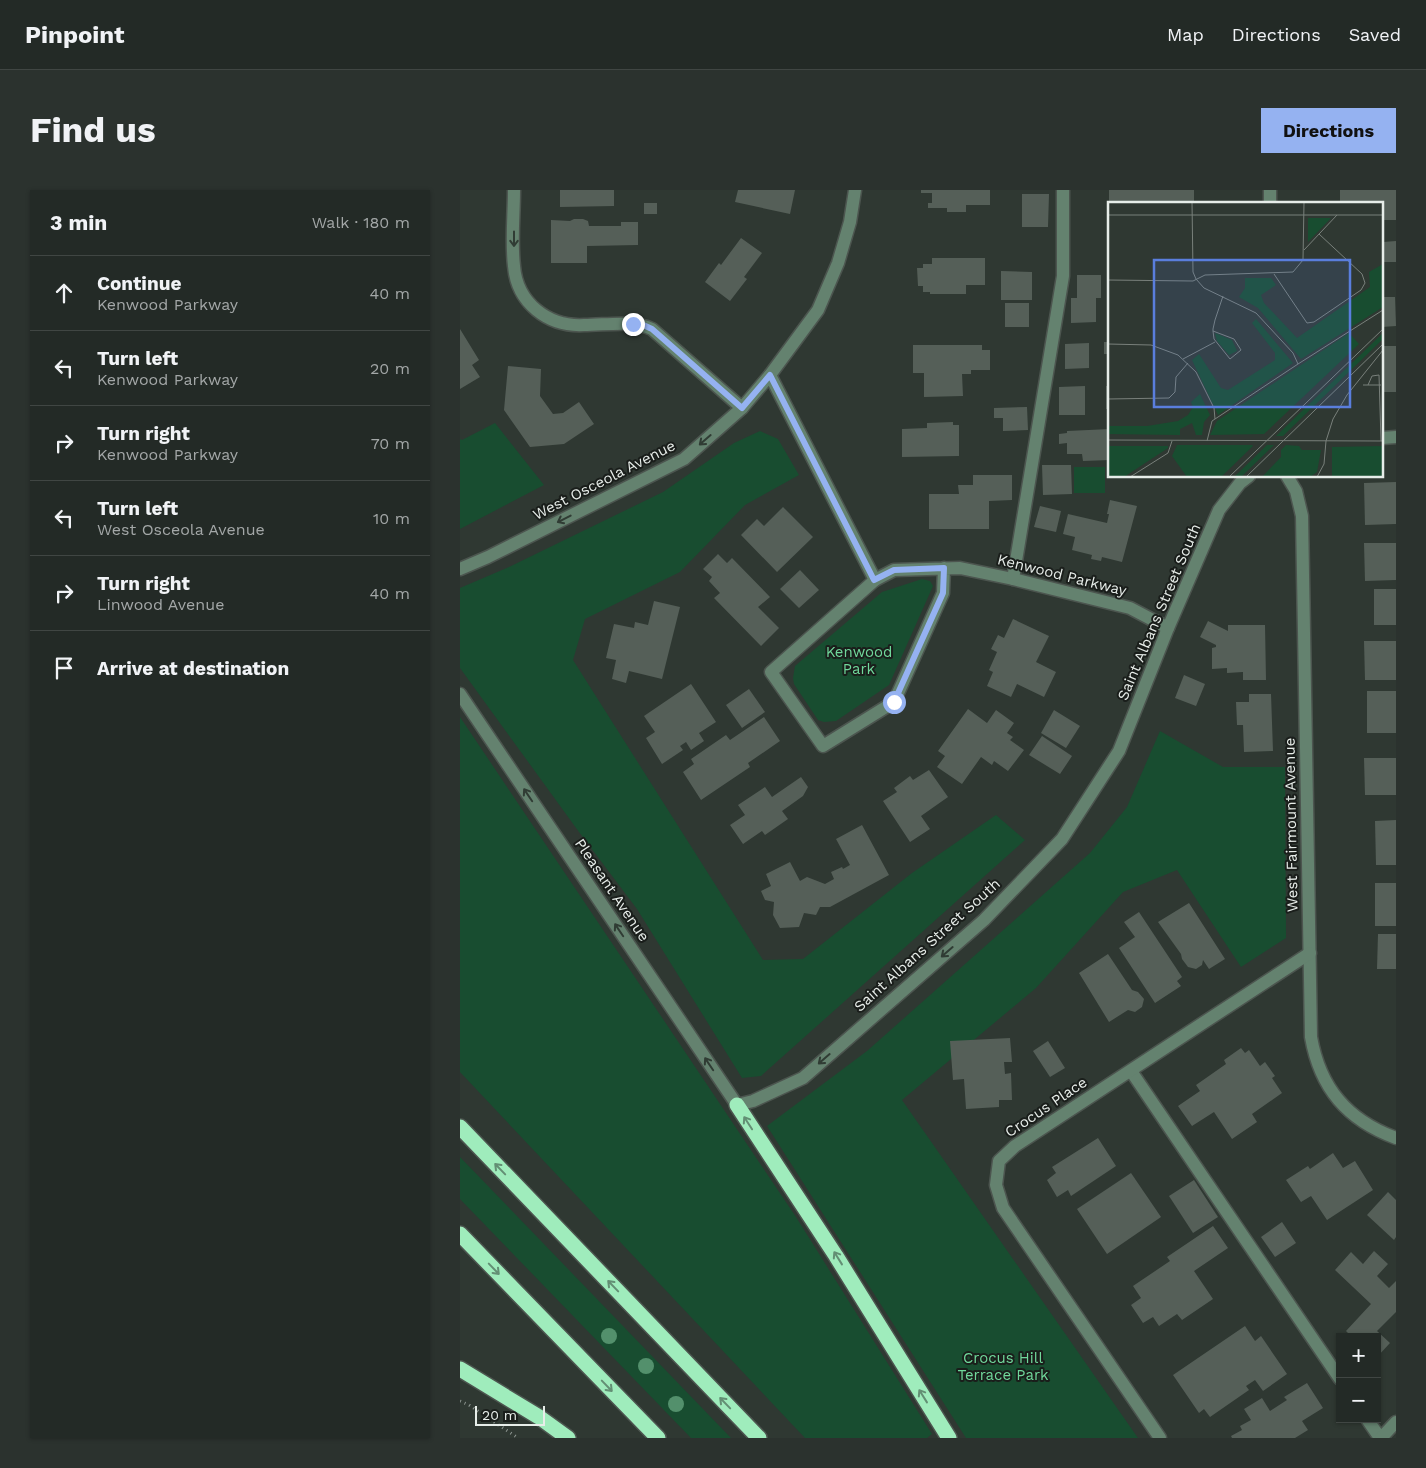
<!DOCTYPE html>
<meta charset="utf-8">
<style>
body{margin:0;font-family:"Work Sans",sans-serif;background:#2b322e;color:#f1f3f6}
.controls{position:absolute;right:15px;bottom:15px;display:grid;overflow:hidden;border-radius:0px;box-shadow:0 1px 4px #0004}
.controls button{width:45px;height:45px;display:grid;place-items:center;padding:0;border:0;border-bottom:1px solid #404643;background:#232a26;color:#f1f3f6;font:25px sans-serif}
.scale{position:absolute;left:15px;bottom:12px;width:70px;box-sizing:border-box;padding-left:5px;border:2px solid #e7ede9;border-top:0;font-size:14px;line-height:18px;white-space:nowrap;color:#e7ede9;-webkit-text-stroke:4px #1a1e1b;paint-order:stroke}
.stop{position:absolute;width:15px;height:15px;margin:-11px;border:4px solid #95b2f1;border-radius:50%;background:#fff}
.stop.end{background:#95b2f1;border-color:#fff;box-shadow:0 1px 5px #0008}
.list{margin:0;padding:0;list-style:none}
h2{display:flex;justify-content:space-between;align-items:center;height:65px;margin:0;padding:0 20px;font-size:21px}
h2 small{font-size:16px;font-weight:400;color:#a3a7a7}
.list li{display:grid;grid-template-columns:32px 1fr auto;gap:15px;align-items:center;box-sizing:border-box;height:75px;padding:0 20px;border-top:1px solid #404643}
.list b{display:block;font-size:19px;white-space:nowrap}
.list p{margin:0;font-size:16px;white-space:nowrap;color:#a3a7a7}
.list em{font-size:16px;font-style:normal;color:#a3a7a7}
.icon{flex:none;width:28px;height:28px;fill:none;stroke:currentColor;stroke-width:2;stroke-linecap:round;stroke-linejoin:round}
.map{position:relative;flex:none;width:936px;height:1248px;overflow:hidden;border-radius:0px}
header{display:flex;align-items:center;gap:30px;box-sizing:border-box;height:70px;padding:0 25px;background:#232a26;border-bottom:1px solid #404643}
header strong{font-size:24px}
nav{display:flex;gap:28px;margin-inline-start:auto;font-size:18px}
.intro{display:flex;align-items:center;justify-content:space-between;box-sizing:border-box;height:120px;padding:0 30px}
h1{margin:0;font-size:35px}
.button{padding:12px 22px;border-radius:0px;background:#95b2f1;color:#111;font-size:18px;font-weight:700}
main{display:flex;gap:30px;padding:0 30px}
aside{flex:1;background:#232a26;border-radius:0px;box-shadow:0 1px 4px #0004}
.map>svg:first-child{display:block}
.green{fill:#184d30}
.building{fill:#555f58}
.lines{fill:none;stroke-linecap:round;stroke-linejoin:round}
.minor-casing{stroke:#4c554f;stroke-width:15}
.highway-casing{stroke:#4c554f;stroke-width:18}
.path{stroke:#909893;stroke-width:3;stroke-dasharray:1 4;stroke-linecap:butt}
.minor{stroke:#64826f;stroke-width:12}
.highway{stroke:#9fecbc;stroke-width:15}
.tree{fill:#53906c}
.oneway{stroke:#303c34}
.oneway2{stroke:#638f74}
.route{stroke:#95b2f1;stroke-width:6}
.labels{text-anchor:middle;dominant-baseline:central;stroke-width:4;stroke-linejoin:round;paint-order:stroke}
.street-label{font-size:15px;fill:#e7ede9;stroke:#1a1e1b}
.park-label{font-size:15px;fill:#70d89b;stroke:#1a1e1b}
.inset-road{fill:none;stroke:#79807b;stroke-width:1}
.view{fill:#5a7edd;fill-opacity:0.15;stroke:#5a7edd;stroke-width:2.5}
.inset-edge{fill:none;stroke:#e7ede9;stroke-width:2.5}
</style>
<header>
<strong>Pinpoint</strong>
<nav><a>Map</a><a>Directions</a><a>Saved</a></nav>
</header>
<div class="intro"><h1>Find us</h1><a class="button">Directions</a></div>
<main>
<aside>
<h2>3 min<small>Walk · 180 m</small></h2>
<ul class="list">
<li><svg class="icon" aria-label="ahead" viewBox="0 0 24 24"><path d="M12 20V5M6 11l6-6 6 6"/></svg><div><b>Continue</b><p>Kenwood Parkway</p></div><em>40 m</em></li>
<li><svg class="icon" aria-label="left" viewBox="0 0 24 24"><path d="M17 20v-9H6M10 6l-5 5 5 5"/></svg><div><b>Turn left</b><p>Kenwood Parkway</p></div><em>20 m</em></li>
<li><svg class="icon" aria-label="right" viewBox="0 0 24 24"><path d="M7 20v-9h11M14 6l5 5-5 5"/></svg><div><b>Turn right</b><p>Kenwood Parkway</p></div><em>70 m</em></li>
<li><svg class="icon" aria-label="left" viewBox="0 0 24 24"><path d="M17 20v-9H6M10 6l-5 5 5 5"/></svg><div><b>Turn left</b><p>West Osceola Avenue</p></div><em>10 m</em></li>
<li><svg class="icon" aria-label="right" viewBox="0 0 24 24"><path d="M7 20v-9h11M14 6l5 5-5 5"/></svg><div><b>Turn right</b><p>Linwood Avenue</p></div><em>40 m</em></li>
<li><svg class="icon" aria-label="arrive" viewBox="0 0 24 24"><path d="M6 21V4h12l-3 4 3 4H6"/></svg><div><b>Arrive at destination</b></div></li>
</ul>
</aside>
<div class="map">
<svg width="936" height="1248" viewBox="0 0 936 1248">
<rect width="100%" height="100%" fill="#2f3832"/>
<g class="green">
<polygon points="35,233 84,295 0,339 0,249 2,250"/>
<polygon points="300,241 318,249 339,285 285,315 220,382 125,429 113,470 303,770 343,769 452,683 536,625 565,650 301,886 282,888 177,719 119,642 0,478 0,398 49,377 203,302 274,253"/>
<rect x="614" y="277" width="31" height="26"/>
<polygon points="462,389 470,391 473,396 429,495 376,531 364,532 358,530 334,494 333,488 335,476 422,402"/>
<polygon points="0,527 336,1027 472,1244 467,1248 345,1248 0,882"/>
<polygon points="700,541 763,577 825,577 826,748 781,777 717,680 663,702 576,798 442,910 678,1248 506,1248 307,936 407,861 630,663 667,617"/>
<polygon points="0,967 271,1248 231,1248 0,1009"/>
</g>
<g class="building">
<polygon points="100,0 154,0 154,16 100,17"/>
<polygon points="278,0 335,0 330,24 275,12"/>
<polygon points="461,0 530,0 530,15 506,15 506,22 487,22 487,18 468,18 468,13 472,13 472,3 461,3"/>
<rect x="649" y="0" width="85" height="14"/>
<polygon points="880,0 936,0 936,30 922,30 922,14 880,14"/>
<polygon points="562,4 589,4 588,37 562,37"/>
<rect x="184" y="13" width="13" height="11"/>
<polygon points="114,29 123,29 128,31 129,36 161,36 161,32 178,32 178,55 127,56 127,73 91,73 91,30 110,31"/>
<polygon points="281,48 302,63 284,87 287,89 270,111 245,92 259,73 261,75"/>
<polygon points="936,51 936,72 924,72 923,52"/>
<polygon points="472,68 525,68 525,95 506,95 506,104 470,104 470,102 463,102 463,96 458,96 457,78 463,78 463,74 472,74"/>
<polygon points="541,81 572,82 572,110 541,110"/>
<polygon points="617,85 641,85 641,108 636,108 636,132 611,133 611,108 617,108"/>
<polygon points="922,107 935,107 936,136 922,137"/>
<rect x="545" y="113" width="24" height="24"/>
<polygon points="0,139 19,170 12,175 20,187 0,199"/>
<rect x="644" y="152" width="6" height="12"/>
<polygon points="629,153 629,178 605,179 605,154"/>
<polygon points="453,155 522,155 522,160 530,160 530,180 511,180 511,184 502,184 503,206 464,207 464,183 453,183"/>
<rect x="922" y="156" width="14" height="46"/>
<polygon points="48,176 81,179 80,206 93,224 103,223 119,212 134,234 104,254 70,257 44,220"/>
<polygon points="625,196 625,225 599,225 599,197"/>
<rect x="646" y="196" width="4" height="23"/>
<polygon points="567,217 568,240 543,241 543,228 534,228 534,218"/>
<polygon points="493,232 493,235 499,235 499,266 442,267 442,239 467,238 467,233"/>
<polygon points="650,239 650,270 623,271 622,264 607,264 607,253 599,254 599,244 607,243 607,241"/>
<polygon points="582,275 611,275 612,304 583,305"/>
<polygon points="513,285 552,285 552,310 529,311 529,339 469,339 469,304 499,304 498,295 513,295"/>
<polygon points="936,292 936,334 905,335 904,293"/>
<polygon points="650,310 677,316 662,372 642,367 641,371 631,369 632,365 612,360 615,347 603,344 608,324 647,333 649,324 647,324"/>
<polygon points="580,316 601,321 596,342 574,337"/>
<polygon points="323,317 353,347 317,382 281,345 297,329 304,336"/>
<polygon points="904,353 936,353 936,390 905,391"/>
<polygon points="258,364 267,373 272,368 310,407 298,417 319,438 301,456 254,408 260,403 249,391 252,387 243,379"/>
<polygon points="340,380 359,400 339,418 320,399"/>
<rect x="914" y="399" width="22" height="36"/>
<polygon points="194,411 220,417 202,489 169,481 166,493 152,489 156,470 146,468 154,434 174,438 175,432 188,435"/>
<polygon points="553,429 589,446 576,472 596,482 584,507 557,494 551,507 527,496 533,482 529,480 537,462 531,459 538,445 544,448"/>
<polygon points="748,431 768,441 768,435 805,435 806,490 783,490 783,482 767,483 767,478 752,479 752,458 756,457 756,455 740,447"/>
<polygon points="904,451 936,451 936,490 905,490"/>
<polygon points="724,485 745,494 736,516 715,508"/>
<polygon points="231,494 256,532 239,543 244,551 231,560 226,552 220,556 223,560 202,574 186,548 195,542 184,526"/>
<polygon points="289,499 305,522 282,538 266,515"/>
<rect x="907" y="501" width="29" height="42"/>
<polygon points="789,504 811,504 813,561 784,562 783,535 777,535 776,512 789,512"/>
<polygon points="508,519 527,533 536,520 554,533 547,543 553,547 550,550 564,560 548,581 534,571 532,575 521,567 502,594 477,577 485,566 478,561"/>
<polygon points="594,520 620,536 606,558 581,543"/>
<polygon points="304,527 320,551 288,573 290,577 241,610 223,582 234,574 231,569 266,545 270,550"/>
<polygon points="582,546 612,566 600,584 569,565"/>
<polygon points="904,568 936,568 936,605 905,605"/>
<polygon points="469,580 488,607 461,626 470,639 450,652 423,611 437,602 434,598 450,586 453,590"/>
<polygon points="341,587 348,597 343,606 322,621 328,629 305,645 302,641 283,654 270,635 285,625 278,615 305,597 312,607"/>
<polygon points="936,630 936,675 916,675 915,631"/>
<polygon points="402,635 429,685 370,717 360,717 356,725 344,723 339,737 320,738 313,725 314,712 305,710 301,701 311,696 306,684 330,672 340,691 347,687 365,694 374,689 371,682 382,677 383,679 390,675 376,649"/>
<rect x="915" y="693" width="21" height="43"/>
<polygon points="729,713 765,769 749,779 743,770 742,775 736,779 728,777 722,769 721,764 698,732"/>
<polygon points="679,722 722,787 717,791 721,796 695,813 659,758 675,747 664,732"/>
<polygon points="918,744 936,744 936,779 917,779"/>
<polygon points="648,764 672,800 678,802 684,809 682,817 675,822 668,820 649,832 619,783"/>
<polygon points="550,848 552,872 544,872 545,884 551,883 552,910 539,910 539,917 506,919 504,889 493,890 490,851"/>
<polygon points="588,851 605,878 590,887 573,861"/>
<polygon points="781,858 785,863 789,860 800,876 805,872 815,886 812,888 822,903 792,924 797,932 772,949 754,922 732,936 718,916 740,901 736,895 766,874 764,870"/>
<polygon points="638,948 656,976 611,1006 608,1000 597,1007 587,990 596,983 592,977"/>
<polygon points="873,963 883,978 895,971 913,1000 867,1030 851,1006 841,1012 826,990 848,976 850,979"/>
<polygon points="671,983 701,1027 647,1064 617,1019"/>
<polygon points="734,990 758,1027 733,1043 709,1006"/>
<polygon points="928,1002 936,1010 936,1047 934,1050 907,1025"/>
<polygon points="822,1032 836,1053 815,1067 801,1047"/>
<polygon points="753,1036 768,1058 734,1081 753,1109 722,1130 717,1124 699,1136 693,1127 683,1133 671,1115 681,1108 673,1096 710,1071 707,1067"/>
<polygon points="914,1061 928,1074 917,1086 929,1098 936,1091 936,1122 917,1141 930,1153 917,1167 917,1147 892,1147 886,1141 911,1114 875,1080 891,1062 903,1074"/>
<polygon points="785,1136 795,1151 801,1146 827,1184 803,1201 795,1190 786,1196 789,1200 750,1227 744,1219 739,1223 713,1185"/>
<polygon points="847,1193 863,1218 842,1231 848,1240 835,1248 772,1248 771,1246 782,1240 780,1236 791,1230 784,1219 802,1208 810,1221 827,1210 824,1207"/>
</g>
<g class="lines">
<g class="minor-casing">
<g id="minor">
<path d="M54,0C54,25 51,51 54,76C57,113 88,137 124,135C146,135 172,130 192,139L282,218"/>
<polyline points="810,14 810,0"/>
<polyline points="310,185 415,390"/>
<polyline points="922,248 936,247"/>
<path d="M827,286L836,301L842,326L851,847C860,898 887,930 936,948"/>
<polyline points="484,378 483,403 434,512 363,556 311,482 415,390 434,380 500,378 553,389 670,418 708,438"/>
<polyline points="0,379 28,367 224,269 282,218 310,185 358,120 378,73 390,32 395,0"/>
<polyline points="553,389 603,86 603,0"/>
<polyline points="0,504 277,915 293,911 343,888 524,730 602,649 659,561 708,438 759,320 780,293 789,286"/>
<polyline points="671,881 880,1189"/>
<polyline points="907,1229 920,1248"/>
<polyline points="700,1248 543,1018 536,995 539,971 555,956 850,763"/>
<polyline points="921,1248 936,1232"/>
</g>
</g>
<g class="highway-casing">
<g id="highway">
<polyline points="277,915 376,1066 489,1248"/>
<polyline points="0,937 299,1248"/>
<polyline points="0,1044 198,1248"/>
<polyline points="0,1179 79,1227 108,1248"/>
</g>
</g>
<polyline class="path" points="0,1211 9,1215 58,1248"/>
<use href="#minor" class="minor"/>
<use href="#highway" class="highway"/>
</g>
<g class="tree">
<circle cx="149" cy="1146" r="8"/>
<circle cx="186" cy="1176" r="8"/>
<circle cx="216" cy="1214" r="8"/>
</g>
<defs><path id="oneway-shaft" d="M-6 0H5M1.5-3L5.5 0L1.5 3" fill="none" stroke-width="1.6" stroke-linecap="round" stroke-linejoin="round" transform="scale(1.25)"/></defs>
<g class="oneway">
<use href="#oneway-shaft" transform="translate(54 49) rotate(90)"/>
<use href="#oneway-shaft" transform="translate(245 250) rotate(139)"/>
<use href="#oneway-shaft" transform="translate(104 329) rotate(153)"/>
<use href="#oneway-shaft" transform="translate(68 605) rotate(-124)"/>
<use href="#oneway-shaft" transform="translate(159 740) rotate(-124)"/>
<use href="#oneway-shaft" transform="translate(487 762) rotate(139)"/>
<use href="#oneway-shaft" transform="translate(364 869) rotate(139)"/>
<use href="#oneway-shaft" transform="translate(249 874) rotate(-124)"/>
</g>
<g class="oneway2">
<use href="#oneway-shaft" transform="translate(288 933) rotate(-123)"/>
<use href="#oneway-shaft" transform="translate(40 979) rotate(-134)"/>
<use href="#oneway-shaft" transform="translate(378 1068) rotate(-122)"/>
<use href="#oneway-shaft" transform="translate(34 1079) rotate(46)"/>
<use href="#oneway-shaft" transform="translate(153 1096) rotate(-134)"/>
<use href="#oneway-shaft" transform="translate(147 1196) rotate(46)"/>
<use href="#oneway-shaft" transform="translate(463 1206) rotate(-122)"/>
<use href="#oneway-shaft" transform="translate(265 1213) rotate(-134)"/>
</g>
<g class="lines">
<polyline class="route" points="173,134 181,134 192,139 282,218 310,185 414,390 434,380 484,378 483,403 434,512"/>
</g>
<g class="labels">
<g class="street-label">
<text transform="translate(144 290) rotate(-27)">West Osceola Avenue</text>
<text transform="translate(602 385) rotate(14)">Kenwood Parkway</text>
<text transform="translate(699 422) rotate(-67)">Saint Albans Street South</text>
<text transform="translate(831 635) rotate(-91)">West Fairmount Avenue</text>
<text transform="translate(152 700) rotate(56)">Pleasant Avenue</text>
<text transform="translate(467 755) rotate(-42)">Saint Albans Street South</text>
<text transform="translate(586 917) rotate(-34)">Crocus Place</text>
</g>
<g class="park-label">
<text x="399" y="462">Kenwood<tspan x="399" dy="17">Park</tspan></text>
<text x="543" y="1168">Crocus Hill<tspan x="543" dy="17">Terrace Park</tspan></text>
</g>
</g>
<g transform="translate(648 12)">
<rect width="275" height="275" fill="#2f3832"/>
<path d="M200,16H223L200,40ZM275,62V105L193,157L150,106L131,95L137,86V76H163L168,83L153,93L156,101L189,136L262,85L261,70ZM148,117L185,161L110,213L84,158L91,152L113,186L120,188L167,158V151L144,121ZM107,131L124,138L129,149L121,153L109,139ZM241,131L251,142L156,232L102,233L109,219ZM275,131V137L175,234H168ZM92,192L102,213L96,220L94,233H88L84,221L72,227V233L0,232V224H39L70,219L80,213L85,205L83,200ZM69,243H144L145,244L113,275H79L64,254ZM159,243H166L133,275H126ZM178,243L191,244L194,248H213L209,270L202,275H154L173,255V248ZM0,244H60V246L16,275H0ZM275,244V275H224V245Z" fill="#184d30"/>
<path class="inset-road" d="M84,0L85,70L88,77L96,86L148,111L185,151L190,162L104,219L99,239M0,13H275M196,48L229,13M166,72L199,121L206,120L253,88L257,81L254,72L211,32M0,78L85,79L97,73L185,70L195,58L196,0M105,129L126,137L133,148L122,157L106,137L105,129V127L107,118L115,94M0,142L43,143L70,153L88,170L106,206L107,217M75,157L107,140M190,162L275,108M255,183H273M260,183L264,174L271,173L273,239M0,197L61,196L67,190L68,175L80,161M0,238L275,239M218,239L225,217L239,193L275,148M22,275L60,251L64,239M121,275L275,127M138,275L275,142M209,275L216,262L218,239"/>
<path class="view" d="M46,58H242V205H46Z"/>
<rect width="275" height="275" class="inset-edge"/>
</g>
</svg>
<div class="controls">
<button>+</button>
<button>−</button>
</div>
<div class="scale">20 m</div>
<div class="stop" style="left:434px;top:512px"></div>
<div class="stop end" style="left:173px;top:134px"></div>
</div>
</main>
